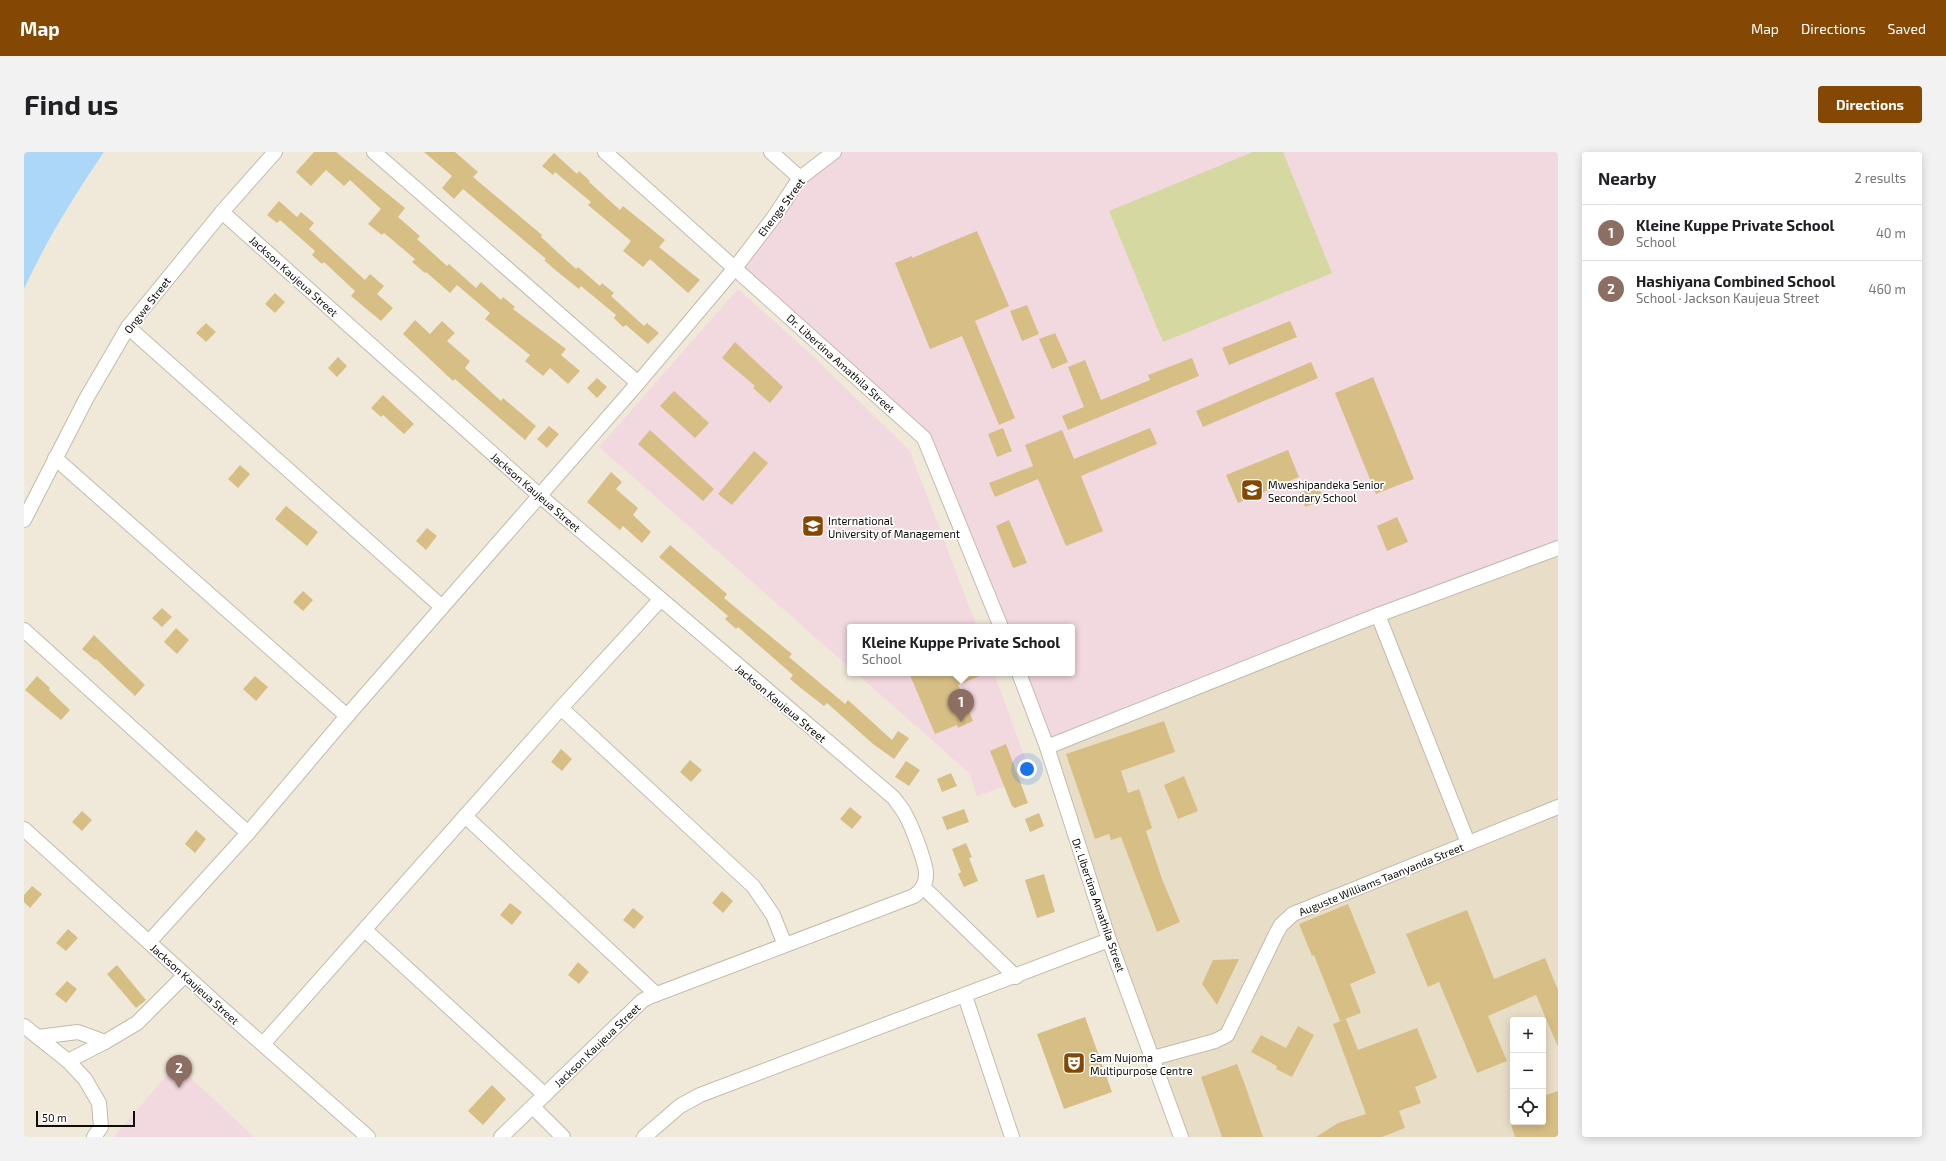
<!DOCTYPE html>
<meta charset="utf-8">
<style>
body{margin:0;font-family:"Exo 2",sans-serif;background:#f2f2f2;color:#202124}
.controls{position:absolute;right:12px;bottom:12px;display:grid;overflow:hidden;border-radius:4px;box-shadow:0 2px 10px #0003}
.controls button{width:36px;height:36px;display:grid;place-items:center;padding:0;border:0;border-bottom:1px solid #e0e0e0;background:#fff;color:#202124;font:20px sans-serif}
.scale{position:absolute;left:12px;bottom:10px;width:99px;box-sizing:border-box;padding-left:4px;border:2px solid #0f0d08;border-top:0;font-size:11px;line-height:14px;white-space:nowrap;color:#0f0d08;-webkit-text-stroke:3px #fff;paint-order:stroke}
.you{position:absolute;left:1003px;top:617px;width:14px;height:14px;margin:-10px;border:3px solid #fff;border-radius:50%;background:#1a73e8;box-shadow:0 0 0 6px #1a73e833}
.badge{display:grid;place-items:center;width:26px;height:26px;border-radius:50%;background:#854804;color:#fff;font-size:13px;font-weight:700}
.pin{position:absolute;translate:-50% -33px;filter:drop-shadow(0 1px 2px #0008)}
.pin::after{content:'';position:absolute;top:21px;width:14px;height:12px;background:inherit;clip-path:polygon(0 0,100% 0,50% 100%)}
.popup{position:absolute;left:823px;top:472px;width:228px;height:52px;box-sizing:border-box;display:grid;place-content:center;border-radius:4px;background:#fff;filter:drop-shadow(0 1px 3px #0005);font-size:13px;white-space:nowrap;color:#757577}
.popup b{font-size:15px;color:#202124}
.popup::after{content:'';position:absolute;left:50%;top:100%;margin-left:-8px;border:8px solid transparent;border-top-color:#fff}
.list{margin:0;padding:0;list-style:none}
h2{display:flex;justify-content:space-between;align-items:center;height:52px;margin:0;padding:0 16px;font-size:17px}
h2 small{font-size:13px;font-weight:400;color:#757577}
.list li{display:grid;grid-template-columns:26px 1fr auto;gap:12px;align-items:center;box-sizing:border-box;height:56px;padding:0 16px;border-top:1px solid #e0e0e0}
.list b{display:block;font-size:15px;white-space:nowrap}
.list p{margin:0;font-size:13px;white-space:nowrap;color:#757577}
.list em{font-size:13px;font-style:normal;color:#757577}
.icon{flex:none;width:22px;height:22px;fill:none;stroke:currentColor;stroke-width:2;stroke-linecap:round;stroke-linejoin:round}
.map{position:relative;flex:none;width:1534px;height:985px;overflow:hidden;border-radius:4px}
header{display:flex;align-items:center;gap:24px;box-sizing:border-box;height:56px;padding:0 20px;background:#854804;color:#fff}
header strong{font-size:19px}
nav{display:flex;gap:22px;margin-inline-start:auto;font-size:14px}
.intro{display:flex;align-items:center;justify-content:space-between;box-sizing:border-box;height:96px;padding:0 24px}
h1{margin:0;font-size:28px}
.button{padding:10px 18px;border-radius:4px;background:#854804;color:#fff;font-size:14px;font-weight:700}
main{display:flex;gap:24px;padding:0 24px}
aside{flex:1;background:#fff;border-radius:4px;box-shadow:0 2px 10px #0003}
.map>svg:first-child{display:block}
.built{fill:#e8dec8;fill-rule:evenodd}
.education{fill:#f2d8df}
.green{fill:#d5d8a0}
.water{fill:#add7f8}
.building{fill:#d7be85}
.lines{fill:none;stroke-linecap:round;stroke-linejoin:round}
.minor-casing{stroke:#c1bbac;stroke-width:16}
.minor{stroke:#fff;stroke-width:14}
.labels{text-anchor:middle;dominant-baseline:central;stroke-width:3.5;stroke-linejoin:round;paint-order:stroke}
.street-label{font-size:11px;fill:#0f0d08;stroke:#fff}
.poi-label{font-size:11px;fill:#0f0d08;stroke:#fff;text-anchor:start}
</style>
<header>
<strong>Map</strong>
<nav><a>Map</a><a>Directions</a><a>Saved</a></nav>
</header>
<div class="intro"><h1>Find us</h1><a class="button">Directions</a></div>
<main>
<div class="map">
<svg width="1534" height="985" viewBox="0 0 1534 985">
<rect width="100%" height="100%" fill="#f0e9da"/>
<path class="built" d="M1534,390V985H1157L1023,595ZM1489,868H1519V970H1489Z"/>
<g class="education">
<polygon points="810,0 1534,0 1534,390 1023,595 995,521 1048,521 1048,475 977,475 900,286 711,116 776,26"/>
<polygon points="714,137 790,205 886,299 953,475 826,475 826,516 575,295"/>
<polygon points="832,521 970,521 1008,625 953,644 945,621"/>
<polygon points="152,912 230,985 90,985"/>
</g>
<polygon class="green" points="1229,0 1259,0 1308,121 1139,190 1085,59"/>
<path class="water" d="M0,0H80C50,44 22,89 0,137Z"/>
<g class="building">
<polygon points="290,0 312,0 381,56 374,65 396,84 393,87 423,114 425,112 452,136 457,130 477,148 479,145 491,155 489,157 542,197 537,203 556,219 544,232 526,216 519,224 501,209 506,203 461,167 466,161 433,133 426,141 402,120 401,121 388,110 391,107 360,81 358,83 344,72 357,57 326,28 320,34 302,18 287,34 272,20"/>
<polygon points="400,0 431,0 454,20 449,25 518,83 517,85 552,117 554,115 576,134 578,131 590,141 587,144 620,174 623,171 635,181 624,192 602,173 599,175 590,166 592,163 557,134 555,137 530,117 520,108 522,107 439,37 430,47 418,36 428,24"/>
<polygon points="530,1 553,22 555,19 566,29 565,30 596,58 599,54 641,88 635,95 676,128 664,141 626,107 619,115 599,99 607,89 564,53 567,50 531,20 529,23 518,14"/>
<polygon points="255,49 273,65 277,60 290,71 285,77 341,128 346,122 360,134 353,142 369,156 357,169 327,144 331,139 300,110 298,112 288,103 291,99 256,68 253,71 243,63"/>
<polygon points="953,79 985,154 951,169 991,266 975,273 938,184 906,197 871,111 888,104 888,106"/>
<polygon points="251,141 261,150 251,161 241,152"/>
<polygon points="1003,153 1015,182 998,189 986,159"/>
<polygon points="391,168 406,182 418,169 431,181 423,189 446,209 441,216 477,249 479,246 512,274 501,288 431,227 429,229 379,182"/>
<polygon points="1266,169 1273,185 1205,213 1198,196"/>
<polygon points="182,171 192,180 182,190 172,181"/>
<polygon points="1031,181 1044,210 1028,217 1015,187"/>
<polygon points="711,190 759,235 746,251 729,236 731,234 698,206"/>
<polygon points="314,205 323,214 313,225 304,216"/>
<polygon points="1168,206 1175,224 1044,278 1038,264 1060,255 1044,215 1061,208 1077,248 1126,228 1124,223"/>
<polygon points="1287,210 1294,226 1179,275 1172,259"/>
<polygon points="1349,225 1390,327 1352,342 1311,241"/>
<polygon points="573,226 583,235 573,246 563,236"/>
<polygon points="650,239 685,271 671,286 636,254"/>
<polygon points="359,243 390,272 380,282 359,263 357,265 347,256"/>
<polygon points="525,274 535,282 523,296 513,287"/>
<polygon points="979,276 988,299 973,305 964,282"/>
<polygon points="1126,276 1133,292 1057,324 1079,379 1042,394 1014,327 971,345 965,331 1009,314 1001,293 1038,278 1050,307"/>
<polygon points="626,278 690,337 679,349 614,292"/>
<polygon points="1264,298 1275,325 1214,351 1202,323"/>
<polygon points="730,299 744,311 708,353 694,342"/>
<polygon points="216,313 226,322 214,336 204,327"/>
<polygon points="587,320 598,330 592,337 614,356 609,363 627,380 618,391 599,374 596,378 563,350"/>
<polygon points="1294,333 1300,348 1281,355 1276,341"/>
<polygon points="262,354 294,380 283,394 251,367"/>
<polygon points="1373,365 1384,390 1363,399 1353,374"/>
<polygon points="985,368 1003,411 989,416 972,374"/>
<polygon points="403,376 413,384 402,398 392,389"/>
<polygon points="646,393 703,442 700,446 768,502 765,505 821,552 824,548 868,588 874,579 885,586 870,607 849,592 803,551 800,554 778,537 766,527 769,523 714,475 712,477 701,467 704,464 635,405"/>
<polygon points="279,439 289,448 279,459 269,450"/>
<polygon points="138,456 148,465 138,475 128,466"/>
<polygon points="152,476 165,488 153,502 140,490"/>
<polygon points="70,483 121,533 111,544 72,507 71,508 58,497"/>
<polygon points="885,521 963,521 934,533 949,569 934,576 933,573 911,582"/>
<polygon points="13,524 26,536 25,538 46,558 37,568 1,538"/>
<polygon points="231,524 244,535 232,549 219,537"/>
<polygon points="1140,569 1151,600 1097,619 1104,641 1115,637 1128,676 1122,679 1138,727 1156,770 1133,780 1097,685 1087,688 1085,682 1071,687 1042,602"/>
<polygon points="982,592 1004,651 991,656 988,654 966,599"/>
<polygon points="537,597 548,607 538,619 527,610"/>
<polygon points="666,608 678,618 667,630 656,620"/>
<polygon points="882,609 896,618 885,634 871,625"/>
<polygon points="927,621 933,634 918,640 913,627"/>
<polygon points="1160,624 1174,659 1154,667 1140,633"/>
<polygon points="826,655 838,665 828,677 816,667"/>
<polygon points="940,657 945,670 923,678 918,665"/>
<polygon points="58,659 68,668 58,679 48,670"/>
<polygon points="1015,661 1020,674 1006,680 1001,667"/>
<polygon points="172,678 182,687 171,701 161,692"/>
<polygon points="942,691 948,705 945,706 954,729 940,735 934,722 937,720 928,697"/>
<polygon points="1020,722 1031,760 1013,766 1001,728"/>
<polygon points="8,734 18,742 6,756 0,750 0,743"/>
<polygon points="698,739 709,749 699,761 688,751"/>
<polygon points="486,751 498,760 488,773 476,763"/>
<polygon points="1324,752 1352,821 1326,832 1337,861 1316,869 1290,803 1288,804 1275,772"/>
<polygon points="609,756 620,765 610,777 599,768"/>
<polygon points="1443,758 1470,827 1521,806 1534,838 1534,895 1512,843 1464,864 1483,909 1453,921 1415,830 1404,835 1382,782"/>
<polygon points="44,777 54,786 42,799 32,791"/>
<polygon points="1215,807 1193,853 1178,832 1189,808"/>
<polygon points="554,810 565,820 555,832 544,823"/>
<polygon points="93,813 122,848 112,856 83,822"/>
<polygon points="43,829 53,837 42,851 31,842"/>
<polygon points="1061,865 1088,940 1040,957 1013,882"/>
<polygon points="1322,867 1334,898 1393,876 1413,926 1391,935 1397,951 1375,959 1381,976 1358,985 1292,985 1314,971 1342,962 1309,872"/>
<polygon points="1274,874 1290,883 1268,925 1252,917 1253,914 1227,900 1237,883 1262,896"/>
<polygon points="1213,912 1221,933 1239,985 1198,985 1177,925"/>
<polygon points="468,933 482,947 459,973 444,959"/>
<polygon points="1534,939 1534,985 1491,985 1486,970 1519,970 1519,944"/>
</g>
<g class="lines">
<g class="minor-casing">
<g id="minor">
<polyline points="350,0 614,231"/>
<polyline points="581,0 900,286 977,475"/>
<polyline points="747,0 776,26"/>
<path d="M198,60L516,344L870,646C873,651 878,656 881,662C887,672 903,713 902,723C902,733 897,739 890,744L625,845L618,849L477,985"/>
<polyline points="104,175 418,455"/>
<polyline points="31,306 323,564"/>
<polyline points="0,368 62,247 104,175 198,60 251,0"/>
<polyline points="1354,463 1444,691"/>
<polyline points="0,478 224,681"/>
<polyline points="995,521 1023,595 1085,788 1157,985"/>
<polyline points="537,556 729,734 749,763 761,793"/>
<polyline points="1023,595 1354,463 1534,396"/>
<polyline points="441,664 632,842"/>
<polyline points="0,677 193,852 344,985"/>
<polyline points="899,735 992,825"/>
<polyline points="341,778 521,943"/>
<polyline points="125,790 224,681 323,564 614,231 711,116 750,65 776,26 810,0"/>
<polyline points="941,844 988,985"/>
<polyline points="0,874 44,909 61,927 75,951 77,975 70,985"/>
<polyline points="14,885 54,880 81,890"/>
<polyline points="239,892 537,556 636,448"/>
<polyline points="1129,906 1191,889 1203,883 1253,780 1257,773 1269,762 1534,655"/>
<polyline points="44,909 81,890 113,871 161,823"/>
<polyline points="509,955 539,985"/>
<polyline points="620,985 656,954 676,943 1085,788"/>
</g>
</g>
<use href="#minor" class="minor"/>
</g>
<defs>
<g id="school-square" transform="scale(1.15)"><rect x="-9" y="-9" width="18" height="18" rx="4" fill="#854804" stroke="#fff"/><path d="M0-5L7-2L0 1L-7-2ZM-4 1L0 2.5L4 1V4Q0 6-4 4Z" fill="#fff"/></g>
<g id="university-square" transform="scale(1.15)"><rect x="-9" y="-9" width="18" height="18" rx="4" fill="#854804" stroke="#fff"/><path d="M0-5L7-2L0 1L-7-2ZM-4 1L0 2.5L4 1V4Q0 6-4 4Z" fill="#fff"/></g>
<g id="theatre-square" transform="scale(1.15)"><rect x="-9" y="-9" width="18" height="18" rx="4" fill="#854804" stroke="#fff"/><path d="M-5-5.5Q0-4 5-5.5V0Q5 5 0 6Q-5 5-5 0ZM-3.3-2.5H-1v1.5H-3.3ZM1-2.5H3.3v1.5H1ZM-2.8 1Q0 5.5 2.8 1Z" fill="#fff"/></g>
</defs>
<g fill-rule="evenodd">
<use href="#school-square" x="1228" y="338"/>
<use href="#university-square" x="789" y="374"/>
<use href="#theatre-square" x="1050" y="911"/>
</g>
<g class="labels">
<g class="street-label">
<text transform="translate(757 55) rotate(-53)">Ehenge Street</text>
<text transform="translate(270 124) rotate(42)">Jackson Kaujeua Street</text>
<text transform="translate(123 153) rotate(-52)">Ongwe Street</text>
<text transform="translate(817 211) rotate(42)">Dr. Libertina Amathila Street</text>
<text transform="translate(512 340) rotate(41)">Jackson Kaujeua Street</text>
<text transform="translate(757 551) rotate(40)">Jackson Kaujeua Street</text>
<text transform="translate(1357 727) rotate(-22)">Auguste Williams Taanyanda Street</text>
<text transform="translate(1075 753) rotate(71)">Dr. Libertina Amathila Street</text>
<text transform="translate(171 832) rotate(42)">Jackson Kaujeua Street</text>
<text transform="translate(573 893) rotate(-44)">Jackson Kaujeua Street</text>
</g>
<g class="poi-label">
<text x="1244" y="332">Mweshipandeka Senior<tspan x="1244" dy="13">Secondary School</tspan></text>
<text x="804" y="368">International<tspan x="804" dy="13">University of Management</tspan></text>
<text x="1066" y="905">Sam Nujoma<tspan x="1066" dy="13">Multipurpose Centre</tspan></text>
</g>
</g>
</svg>
<div class="controls">
<button>+</button>
<button>−</button>
<button><svg class="icon" aria-label="locate" viewBox="0 0 24 24"><circle cx="12" cy="12" r="6"/><path d="M12 2v4M12 18v4M2 12h4M18 12h4"/></svg></button>
</div>
<div class="scale">50 m</div>
<div class="you"></div>
<div class="pin badge" style="left:937px;top:570px;background:#8d6e63">1</div>
<div class="popup"><b>Kleine Kuppe Private School</b>School</div>
<div class="pin badge" style="left:155px;top:936px;background:#8d6e63">2</div>
</div>
<aside>
<h2>Nearby<small>2 results</small></h2>
<ul class="list">
<li><span class="badge" style="background:#8d6e63">1</span><div><b>Kleine Kuppe Private School</b><p>School</p></div><em>40 m</em></li>
<li><span class="badge" style="background:#8d6e63">2</span><div><b>Hashiyana Combined School</b><p>School · Jackson Kaujeua Street</p></div><em>460 m</em></li>
</ul>
</aside>
</main>
